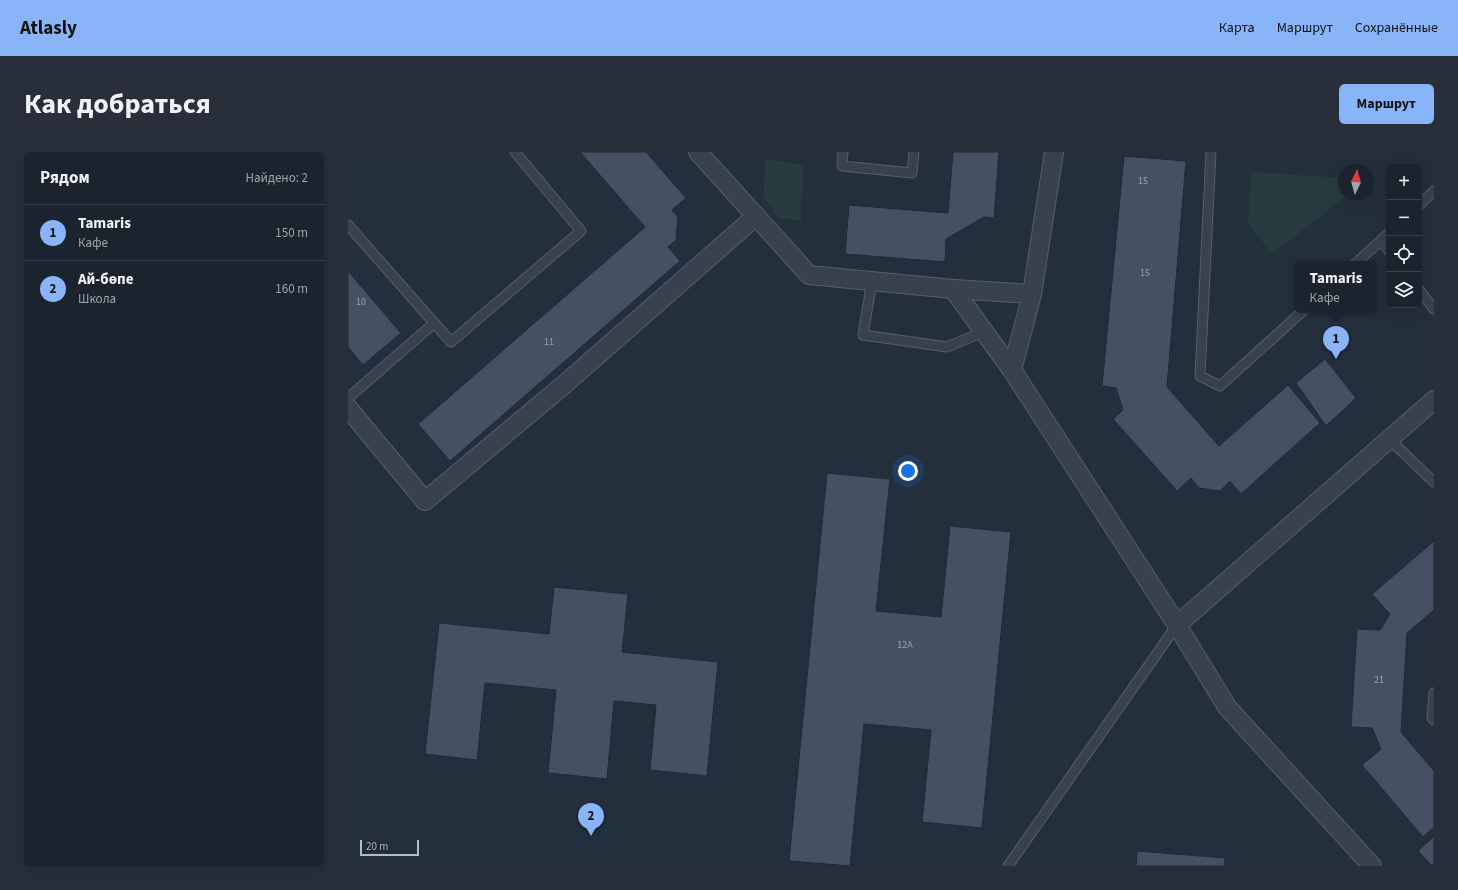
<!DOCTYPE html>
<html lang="ru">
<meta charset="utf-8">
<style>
body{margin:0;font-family:"Source Sans 3",sans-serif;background:#282f3a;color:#f1f3f6}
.controls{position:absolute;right:12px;top:12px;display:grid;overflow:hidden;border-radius:6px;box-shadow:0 4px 16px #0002}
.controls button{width:36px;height:36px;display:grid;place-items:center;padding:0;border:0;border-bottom:1px solid #39404a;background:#1b232e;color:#f1f3f6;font:20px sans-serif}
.compass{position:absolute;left:990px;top:12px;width:36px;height:36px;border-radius:50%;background:#1b232e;box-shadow:0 4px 16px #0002;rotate:5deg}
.scale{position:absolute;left:12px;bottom:10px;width:59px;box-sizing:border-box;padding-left:4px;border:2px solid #b4bcc9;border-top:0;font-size:11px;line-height:14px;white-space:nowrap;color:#b4bcc9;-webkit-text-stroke:3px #1d2633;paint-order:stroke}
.you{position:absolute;left:560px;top:319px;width:14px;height:14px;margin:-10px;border:3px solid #fff;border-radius:50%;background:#1a73e8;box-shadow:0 0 0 6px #1a73e833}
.badge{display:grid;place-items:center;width:26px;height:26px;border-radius:50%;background:#8ab4f8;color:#111;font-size:13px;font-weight:700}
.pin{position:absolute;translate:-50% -33px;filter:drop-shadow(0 1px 2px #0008)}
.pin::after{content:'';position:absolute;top:21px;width:14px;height:12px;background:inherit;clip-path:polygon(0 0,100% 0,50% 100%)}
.popup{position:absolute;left:947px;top:109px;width:82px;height:52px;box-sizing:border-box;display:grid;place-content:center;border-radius:6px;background:#1b232e;filter:drop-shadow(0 1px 3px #0005);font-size:13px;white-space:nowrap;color:#a0a4aa}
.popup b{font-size:15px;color:#f1f3f6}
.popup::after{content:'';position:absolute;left:50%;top:100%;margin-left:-8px;border:8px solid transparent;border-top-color:#1b232e}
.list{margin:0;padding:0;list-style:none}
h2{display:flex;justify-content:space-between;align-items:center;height:52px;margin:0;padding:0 16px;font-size:17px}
h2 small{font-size:13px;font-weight:400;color:#a0a4aa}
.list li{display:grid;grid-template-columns:26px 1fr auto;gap:12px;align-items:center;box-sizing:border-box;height:56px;padding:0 16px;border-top:1px solid #39404a}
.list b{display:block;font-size:15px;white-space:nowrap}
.list p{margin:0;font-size:13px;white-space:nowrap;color:#a0a4aa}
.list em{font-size:13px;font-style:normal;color:#a0a4aa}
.icon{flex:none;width:22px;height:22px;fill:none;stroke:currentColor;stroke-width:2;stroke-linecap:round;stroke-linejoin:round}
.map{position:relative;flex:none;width:1086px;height:714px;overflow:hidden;border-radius:6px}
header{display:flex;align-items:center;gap:24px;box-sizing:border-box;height:56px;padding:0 20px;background:#8ab4f8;color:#111}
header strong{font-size:19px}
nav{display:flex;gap:22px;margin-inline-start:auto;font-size:14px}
.intro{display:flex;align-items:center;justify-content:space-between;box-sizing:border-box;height:96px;padding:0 24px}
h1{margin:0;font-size:28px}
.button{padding:10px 18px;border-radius:6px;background:#8ab4f8;color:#111;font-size:14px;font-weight:700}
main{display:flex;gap:24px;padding:0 24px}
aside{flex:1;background:#1b232e;border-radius:6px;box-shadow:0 4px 16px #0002}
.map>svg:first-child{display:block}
.green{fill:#263c3f}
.building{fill:#455162;stroke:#1f2835}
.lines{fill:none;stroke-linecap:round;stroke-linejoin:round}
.service-casing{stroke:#565f6c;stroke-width:11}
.minor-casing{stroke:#565f6c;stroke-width:20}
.service{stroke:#38414e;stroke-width:9}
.minor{stroke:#38414e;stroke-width:18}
.labels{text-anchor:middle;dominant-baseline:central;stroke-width:3.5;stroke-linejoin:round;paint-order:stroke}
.number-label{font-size:10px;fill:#98a1af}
</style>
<header>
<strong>Atlasly</strong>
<nav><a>Карта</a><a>Маршрут</a><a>Сохранённые</a></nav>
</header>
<div class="intro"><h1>Как добраться</h1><a class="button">Маршрут</a></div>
<main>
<aside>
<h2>Рядом<small>Найдено: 2</small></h2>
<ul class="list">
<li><span class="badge">1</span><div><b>Tamaris</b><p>Кафе</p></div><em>150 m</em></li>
<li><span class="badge">2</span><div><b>Ай-бөпе</b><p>Школа</p></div><em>160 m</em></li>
</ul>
</aside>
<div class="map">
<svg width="1086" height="714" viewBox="0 0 1086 714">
<rect width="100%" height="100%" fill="#242f3e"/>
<g class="green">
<polygon points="418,7 455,13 453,69 431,66 415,45"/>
<polygon points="903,20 996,26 996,42 1001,42 924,102 900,71"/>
</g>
<g class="building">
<polygon points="232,0 298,0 338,46 324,58 330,65 328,88 320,95 332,109 102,309 70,272 297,75"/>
<polygon points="605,0 651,0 646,66 636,65 598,87 597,110 497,102 501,53 600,61"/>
<polygon points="776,4 838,9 819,235 871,294 940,233 972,271 893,342 882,329 872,339 851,336 843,326 829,339 765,267 775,258 768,236 754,234"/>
<polygon points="0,119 53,181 15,213 0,195"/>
<polygon points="977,207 1008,246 978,274 948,231"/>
<polygon points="479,321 542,327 528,459 593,465 602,374 663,380 634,676 574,670 583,578 516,572 502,714 441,709"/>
<polygon points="1086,389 1086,458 1059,481 1053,580 1086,619 1086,675 1075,685 1014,613 1033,597 1024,576 1003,575 1009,477 1032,478 1042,462 1024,442"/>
<polygon points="206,435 280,442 274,500 370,510 359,624 302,618 308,553 266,549 259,627 200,621 208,538 137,531 129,608 77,602 91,471 201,482"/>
<polygon points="1086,684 1086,714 1084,714 1070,699"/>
<polygon points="789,699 877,706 876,714 788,714"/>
</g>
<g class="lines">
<g class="service-casing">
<g id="service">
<polyline points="495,0 494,14 564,21 566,0"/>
<polyline points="863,0 852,224 872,234 956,158"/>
<polyline points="1071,53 1086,39"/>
<polyline points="0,73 103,190 233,79 167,0"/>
<polyline points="1033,88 1041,99"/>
<polyline points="1007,112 1041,81"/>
<polyline points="524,129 515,183 599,195 635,180"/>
<polyline points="1071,138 1086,157"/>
<polyline points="0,246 85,172"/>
<polyline points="1041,287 1086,330"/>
<polyline points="1086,541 1084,566 1086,568"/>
<polyline points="660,714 829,473"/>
</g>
</g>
<g class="minor-casing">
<g id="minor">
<polyline points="350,0 461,123 605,137 664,218 684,142 706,0"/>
<polyline points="605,137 684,142"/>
<polyline points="664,218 829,473 1086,248"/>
<polyline points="0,256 77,349 218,231 408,64"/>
<polyline points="829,473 879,555 1024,714"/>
</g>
</g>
<use href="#service" class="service"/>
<use href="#minor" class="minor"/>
</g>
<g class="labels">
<g class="number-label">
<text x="795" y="29">15</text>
<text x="797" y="121">15</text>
<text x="13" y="150">10</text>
<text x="201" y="190">11</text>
<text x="557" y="493">12А</text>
<text x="1031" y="528">21</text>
</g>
</g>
</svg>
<div class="controls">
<button>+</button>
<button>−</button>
<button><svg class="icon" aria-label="locate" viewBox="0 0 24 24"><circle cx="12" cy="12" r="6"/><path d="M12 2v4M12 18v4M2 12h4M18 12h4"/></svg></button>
<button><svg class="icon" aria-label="layers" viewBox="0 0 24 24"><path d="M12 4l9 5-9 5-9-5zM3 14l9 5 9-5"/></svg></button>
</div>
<svg class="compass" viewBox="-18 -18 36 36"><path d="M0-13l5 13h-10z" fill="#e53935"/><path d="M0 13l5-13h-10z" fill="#a0a4aa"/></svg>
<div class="scale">20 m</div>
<div class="you"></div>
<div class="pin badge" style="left:988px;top:207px">1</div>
<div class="popup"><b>Tamaris</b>Кафе</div>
<div class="pin badge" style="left:243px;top:684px">2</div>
</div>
</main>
